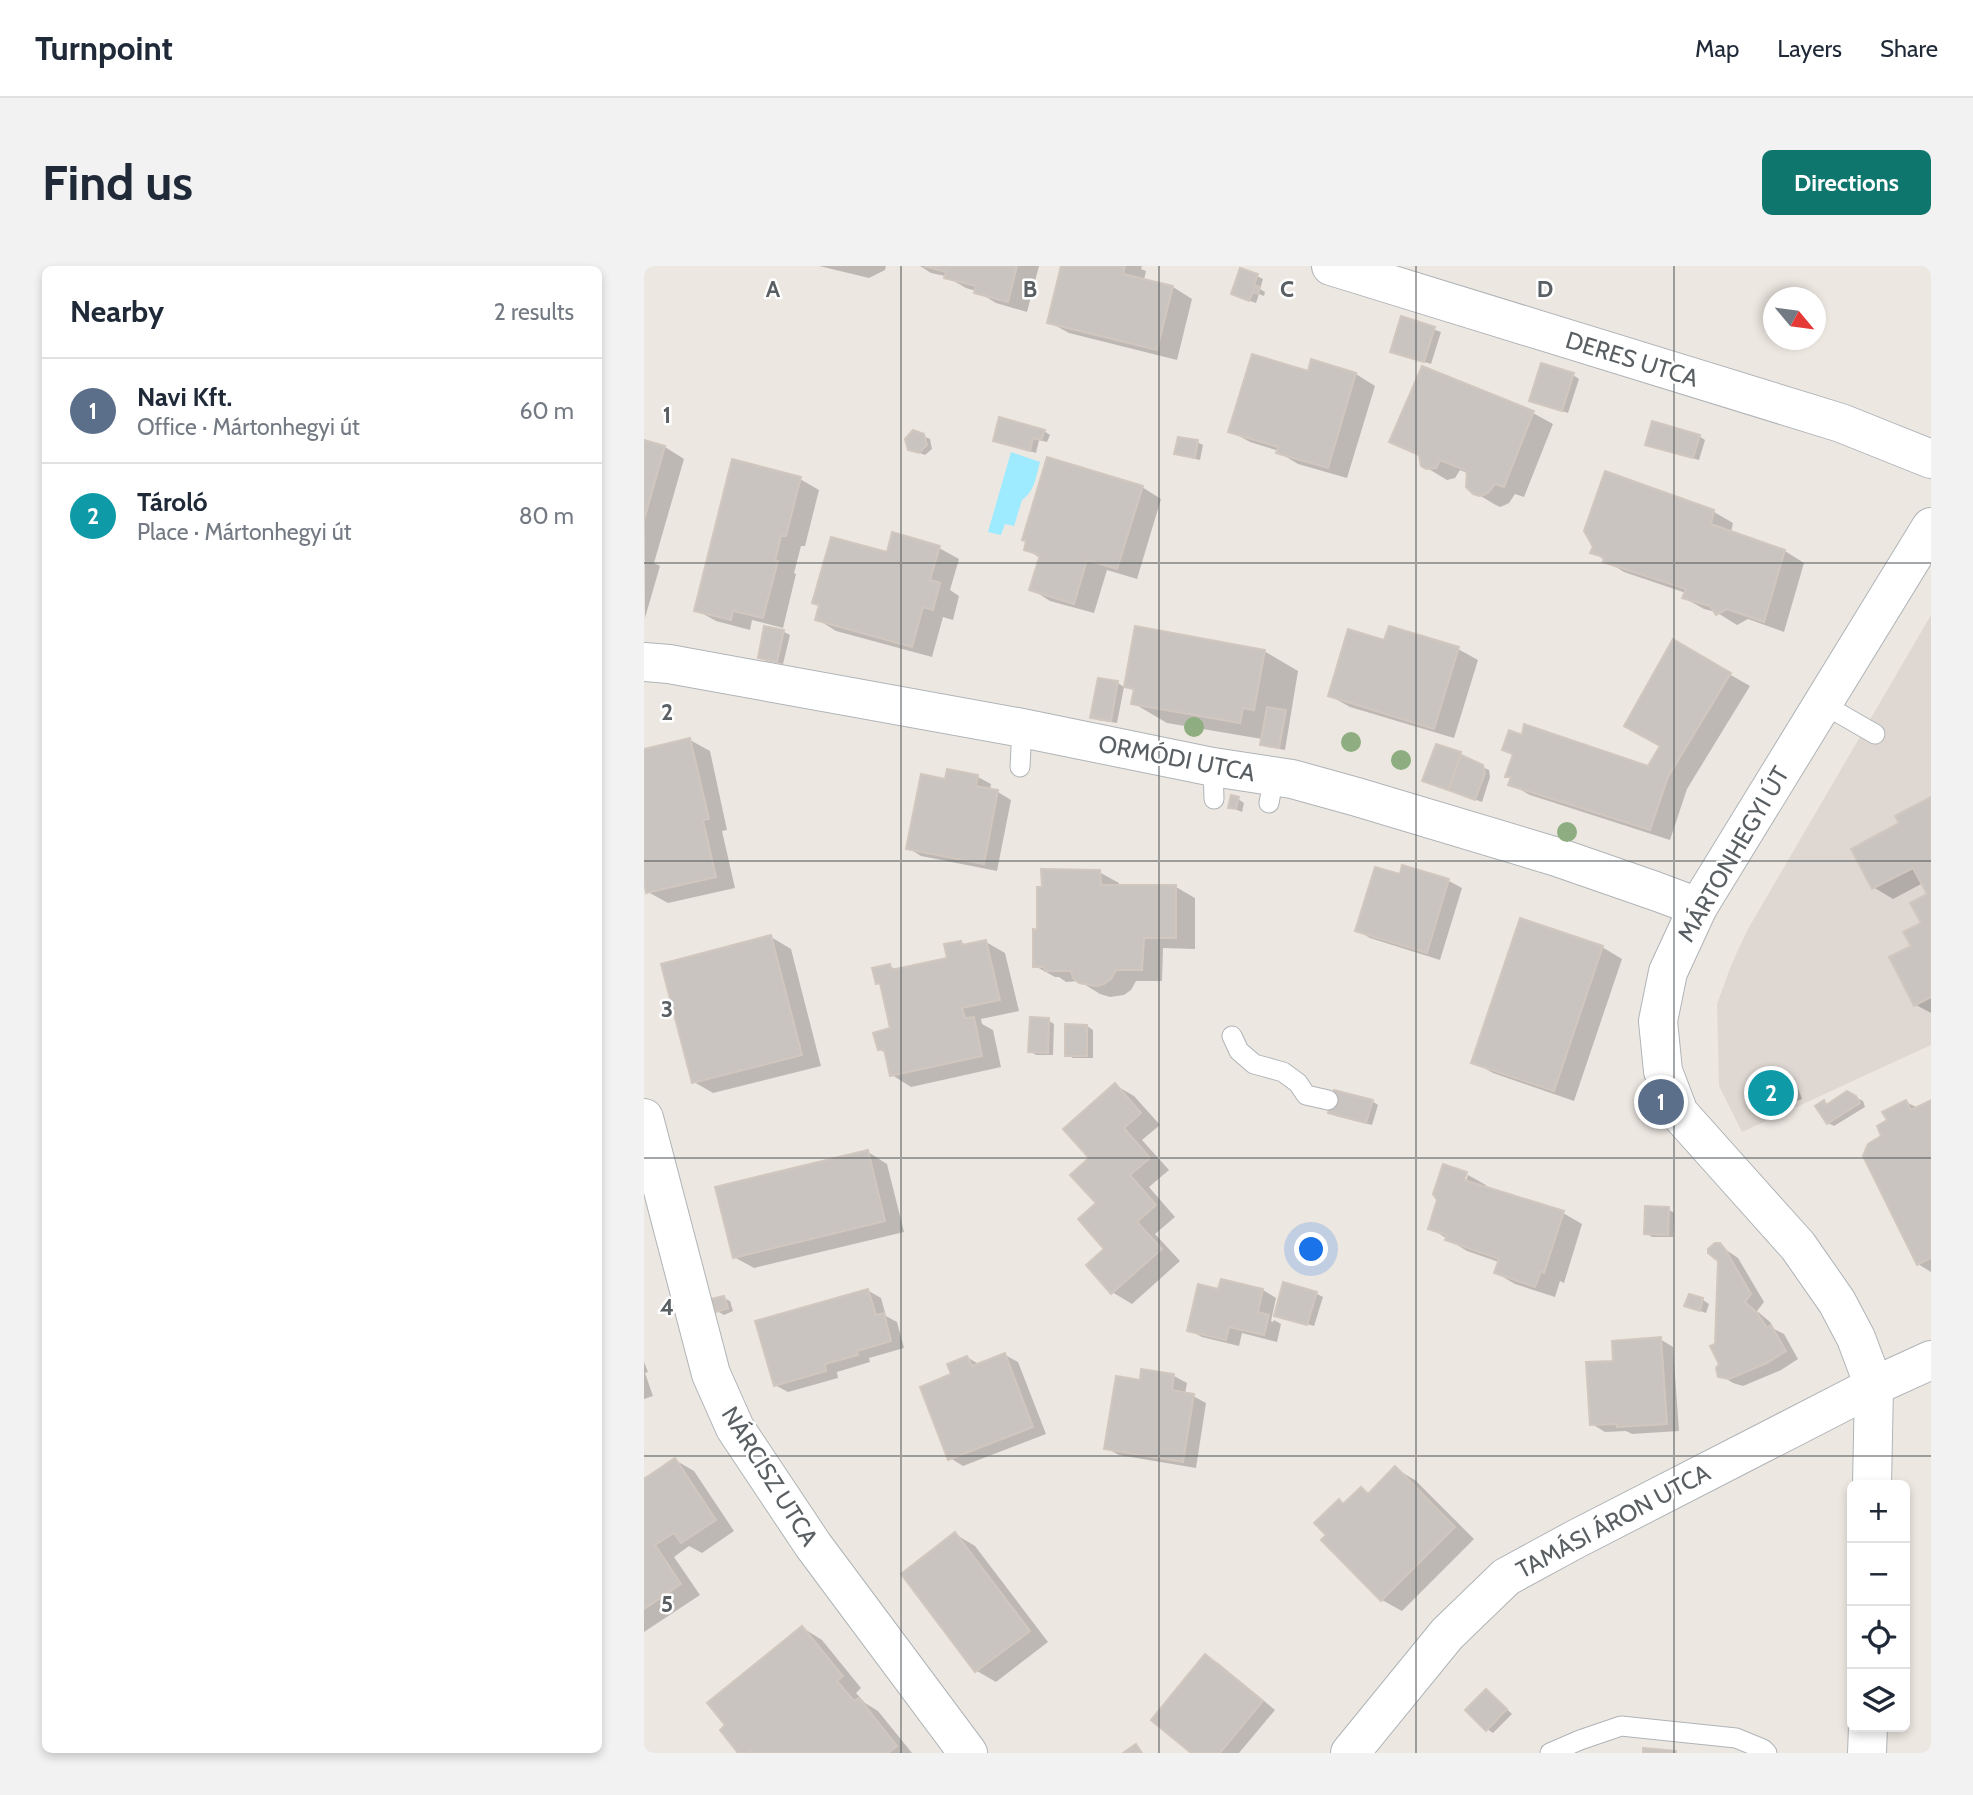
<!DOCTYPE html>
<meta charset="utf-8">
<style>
body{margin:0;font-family:Cabin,sans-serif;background:#f2f2f3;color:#1f2937}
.controls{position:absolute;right:21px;bottom:21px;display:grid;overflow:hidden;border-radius:10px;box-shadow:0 4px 10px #0003}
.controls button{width:63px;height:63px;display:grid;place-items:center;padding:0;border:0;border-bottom:2px solid #e0e1e3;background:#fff;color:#1f2937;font:35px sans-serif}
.compass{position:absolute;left:1119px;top:21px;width:63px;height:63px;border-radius:50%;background:#fff;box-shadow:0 4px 10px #0003;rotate:119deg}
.you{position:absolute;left:668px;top:984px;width:24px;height:24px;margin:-18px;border:5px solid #fff;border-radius:50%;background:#1a73e8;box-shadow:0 0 0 10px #1a73e833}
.badge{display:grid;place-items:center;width:46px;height:46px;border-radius:50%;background:#0f766e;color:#fff;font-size:23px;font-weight:700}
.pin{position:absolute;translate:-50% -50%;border:4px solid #fff;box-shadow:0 2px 7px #0006}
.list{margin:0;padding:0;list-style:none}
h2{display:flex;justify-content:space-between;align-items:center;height:91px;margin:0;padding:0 28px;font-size:30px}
h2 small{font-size:23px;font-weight:400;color:#747a83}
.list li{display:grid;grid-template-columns:46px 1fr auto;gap:21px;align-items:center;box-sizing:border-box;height:105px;padding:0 28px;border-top:2px solid #e0e1e3}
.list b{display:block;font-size:26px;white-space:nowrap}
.list p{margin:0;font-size:23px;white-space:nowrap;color:#747a83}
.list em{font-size:23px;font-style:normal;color:#747a83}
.icon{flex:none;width:38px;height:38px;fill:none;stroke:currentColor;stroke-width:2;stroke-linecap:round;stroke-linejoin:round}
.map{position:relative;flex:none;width:1287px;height:1487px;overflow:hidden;border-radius:10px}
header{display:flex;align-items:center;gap:42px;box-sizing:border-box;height:98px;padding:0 35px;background:#fff;border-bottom:2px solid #e0e1e3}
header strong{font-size:33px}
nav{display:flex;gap:38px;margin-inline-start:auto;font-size:24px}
.intro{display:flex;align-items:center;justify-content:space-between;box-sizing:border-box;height:168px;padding:0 42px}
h1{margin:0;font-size:49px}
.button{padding:18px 32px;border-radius:10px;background:#0f766e;color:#fff;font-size:24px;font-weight:700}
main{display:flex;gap:42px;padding:0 42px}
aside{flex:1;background:#fff;border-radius:10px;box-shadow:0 4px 10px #0003}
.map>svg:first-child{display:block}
.education{fill:#dfd8d2}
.water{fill:#9eebff}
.shadow{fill:#0003}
.building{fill:#c9c4c0;stroke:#d1c7bf;stroke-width:2}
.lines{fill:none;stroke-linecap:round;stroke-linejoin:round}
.lane-casing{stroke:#afb4b7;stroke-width:21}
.street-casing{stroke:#afb4b7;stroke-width:40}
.lane{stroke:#fff;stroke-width:19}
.street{stroke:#fff;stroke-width:38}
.tree{fill:#8eae81}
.grid{fill:none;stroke:#595f62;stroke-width:2;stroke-opacity:0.55}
.labels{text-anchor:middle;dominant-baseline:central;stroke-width:5;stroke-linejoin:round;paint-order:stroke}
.street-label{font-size:24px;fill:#595f62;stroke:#fff}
.grid-label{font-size:23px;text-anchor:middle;font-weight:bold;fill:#595f62;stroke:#fff;stroke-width:5;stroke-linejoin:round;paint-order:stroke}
</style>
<header>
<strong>Turnpoint</strong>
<nav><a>Map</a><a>Layers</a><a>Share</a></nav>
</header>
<div class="intro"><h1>Find us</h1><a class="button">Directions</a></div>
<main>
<aside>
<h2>Nearby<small>2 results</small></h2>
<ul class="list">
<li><span class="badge" style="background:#5c6f8a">1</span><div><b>Navi Kft.</b><p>Office · Mártonhegyi út</p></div><em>60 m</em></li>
<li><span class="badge" style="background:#0f9aa8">2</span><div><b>Tároló</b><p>Place · Mártonhegyi út</p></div><em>80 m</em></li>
</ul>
</aside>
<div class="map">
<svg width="1287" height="1487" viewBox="0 0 1287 1487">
<rect width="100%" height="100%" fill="#ede7e1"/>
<polygon class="education" points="1287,349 1287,779 1098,866 1075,820 1073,738 1088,697 1104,663"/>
<path class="water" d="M367,186L396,196C392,210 391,225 378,234L370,260L361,258L357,269L344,266Z"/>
<g class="shadow">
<polygon points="175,0 242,0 241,4 225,12"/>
<polygon points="276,0 395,0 383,46 352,37 332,25 322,22 301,10 287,7"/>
<polygon points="419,0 498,0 497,3 502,5 500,14 529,21 548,33 533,94 425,67 405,56"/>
<polygon points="613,10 619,13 616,23 621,26 620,30 615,28 612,37 595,31"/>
<polygon points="758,52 797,66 787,98 754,88"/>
<polygon points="668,96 712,108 731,120 703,212 654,198 634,186 635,185 606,176 586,165 665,107"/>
<polygon points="779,102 889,147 909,158 880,231 871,228 865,237 861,239 856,241 850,238 830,226 825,208 816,204 811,212 803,214 783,202 777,191 748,176"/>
<polygon points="929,109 935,113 924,147 893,137"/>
<polygon points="400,165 406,169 403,176 395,174 392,187 357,177 351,174"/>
<polygon points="279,170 286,173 288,183 281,189 265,183"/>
<polygon points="1055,170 1061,174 1055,194 1010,181"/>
<polygon points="0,175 21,181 40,193 10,297 16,300 1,352"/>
<polygon points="553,176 559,179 556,194 538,190 532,187"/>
<polygon points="962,208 1070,246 1089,257 1087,267 1141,285 1160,297 1140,366 1104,353 1093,359 1072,346 1060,343 1040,332 1042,327 980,306 948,286"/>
<polygon points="156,213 175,224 161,280 157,280 150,307 152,308 139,362 108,354 106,364 72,355 52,344"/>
<polygon points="498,221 517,233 493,313 463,304 450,347 406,335 387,323 396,292 382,283"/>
<polygon points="295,282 315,293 306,324 315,330 309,354 299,351 288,391 192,365 173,353 177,340 170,337 244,288"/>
<polygon points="140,366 146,369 139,398 122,395 116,391"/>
<polygon points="742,376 814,383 834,394 810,472 706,441 686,430"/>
<polygon points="1029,376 1106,420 1043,523 1026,574 886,529 866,518 868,513 863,510 870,489 860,483 1004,502 1018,479"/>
<polygon points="620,385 654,405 641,484 624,481 617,478 618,473 523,457 489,437 491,425 482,420"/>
<polygon points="455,414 474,417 480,421 473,457 454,454 448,451"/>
<polygon points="46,474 66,485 83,564 78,565 91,622 24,637 4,626 0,621 0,484"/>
<polygon points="816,487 822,491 822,494 845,504 846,511 838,536 780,515"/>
<polygon points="304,505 334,511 347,518 346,524 354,526 367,534 353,605 277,590 264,582 302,515"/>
<polygon points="594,533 600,537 598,546 586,541"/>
<polygon points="1287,533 1287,747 1272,739 1269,680 1279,658 1285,629 1279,617 1249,633 1229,621 1257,558"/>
<polygon points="759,601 805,615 818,622 796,694 726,672 713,664 757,610"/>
<polygon points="455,606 475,617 475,621 532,621 551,632 551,683 519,682 518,715 492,715 487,724 480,729 466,731 456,728 435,715 422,716 415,711 411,711 391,700 395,666"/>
<polygon points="127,671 147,683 177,800 69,827 50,816"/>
<polygon points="317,676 323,680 342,676 361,687 375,745 337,753 338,758 349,764 357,801 267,821 248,809 243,788 235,783 248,764 238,720 233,717 246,700 254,705 305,693"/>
<polygon points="958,681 978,693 930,835 849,807 829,796"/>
<polygon points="404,754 410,758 409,789 392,789 386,785"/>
<polygon points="443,760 449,764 449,792 429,792 423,789"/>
<polygon points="1144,809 1150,812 1158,833 1117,848 1110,845"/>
<polygon points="471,819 490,830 516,859 498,874 525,904 505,921 531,951 511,968 536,995 488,1038 468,1026 448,892"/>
<polygon points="1203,827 1219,835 1221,841 1190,860 1184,857 1180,836 1185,839"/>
<polygon points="728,835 734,839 728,859 692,850 686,847"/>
<polygon points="1262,836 1274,842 1287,836 1287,1006 1274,998 1240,871 1245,855"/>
<polygon points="224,886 243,898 260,966 110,1002 90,991"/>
<polygon points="800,900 824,909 820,909 819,923 824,909 842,919 841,922 919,947 938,958 920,1017 916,1015 911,1031 871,1018 852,1007 855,996 823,985 786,962 795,934"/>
<polygon points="1024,943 1030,947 1029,971 1008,971 1002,967"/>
<polygon points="1075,979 1094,992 1120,1036 1113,1045 1126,1056 1130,1063 1140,1068 1154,1093 1137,1104 1099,1120 1089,1117 1076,1109 1077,1098 1073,1079"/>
<polygon points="641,1018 673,1028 679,1031 670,1060 636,1050"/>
<polygon points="223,1024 237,1032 242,1050 253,1056 260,1082 225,1092 226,1096 193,1106 194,1112 144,1126 131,1119"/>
<polygon points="619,1024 632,1032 627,1055 629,1056 630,1054 637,1058 633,1076 598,1067 595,1080 558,1071 545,1064 575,1025"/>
<polygon points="79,1032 86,1035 89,1045 80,1049 73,1045"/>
<polygon points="1059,1034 1065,1038 1062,1047 1048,1042"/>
<polygon points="1016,1073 1029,1081 1035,1165 988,1168 982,1165 961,1166 948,1158 971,1097"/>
<polygon points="361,1089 374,1096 402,1168 319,1200 306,1192 310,1109 323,1091 336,1099"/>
<polygon points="0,1096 4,1106 1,1107 9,1130 0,1133"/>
<polygon points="530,1110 543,1117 541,1128 549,1130 562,1137 552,1202 475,1189 462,1182 497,1116"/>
<polygon points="31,1194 50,1205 90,1265 58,1287 45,1280 30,1291 56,1329 0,1366 0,1211 3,1213"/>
<polygon points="752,1203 771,1214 830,1273 758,1345 738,1334 685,1269 695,1235 701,1239 717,1223 726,1228"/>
<polygon points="311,1268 331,1280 404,1376 352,1416 333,1405"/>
<polygon points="159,1362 178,1374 217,1422 212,1427 221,1437 234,1445 268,1487 97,1487 78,1464"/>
<polygon points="561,1390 574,1397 631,1444 595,1487 550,1487 509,1454"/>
<polygon points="842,1425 848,1429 868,1448 849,1467 843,1463"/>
</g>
<g class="building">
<polygon points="280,0 373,0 364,36 330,27 332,20 300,12 302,6"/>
<polygon points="417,0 481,0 479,8 529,20 513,84 403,57"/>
<polygon points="596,2 614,8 610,19 616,21 614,28 609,26 605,35 587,28"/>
<polygon points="757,50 791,61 780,96 746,86"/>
<polygon points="608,88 664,105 667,93 712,107 684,202 632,187 634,181 584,166"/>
<polygon points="897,97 930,107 918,145 885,135"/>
<polygon points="778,100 890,145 860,221 851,218 845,226 840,229 835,230 829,228 822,221 823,205 796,194 792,202 782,203 777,200 775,189 745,176"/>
<polygon points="355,151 401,164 397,174 389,172 386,185 349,175"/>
<polygon points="1008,155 1056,169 1049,192 1001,179"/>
<polygon points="269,164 280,168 283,179 275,187 264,184 261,173"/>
<polygon points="534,171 554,174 551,192 530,188"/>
<polygon points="0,174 21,180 0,254"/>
<polygon points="403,191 499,220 473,303 443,294 430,338 385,324 396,289 380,284 382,275 378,274"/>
<polygon points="88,193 157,211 142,270 137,270 131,295 134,295 119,352 89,345 87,354 50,345"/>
<polygon points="961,205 1070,244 1067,258 1141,284 1120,356 1083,343 1072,349 1066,340 1038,332 1042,323 959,296 960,291 946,287 949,281 940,265"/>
<polygon points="248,266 296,280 286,314 296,317 289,344 279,341 268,381 171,354 175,339 168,337 187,271 243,286"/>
<polygon points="120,360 140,364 133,396 114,392"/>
<polygon points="491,360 621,384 610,444 599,442 596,457 487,438 490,423 480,421"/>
<polygon points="745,360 815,381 790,463 684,430 704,363 740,374"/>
<polygon points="1029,373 1087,407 1024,511 1006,564 864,519 867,511 861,511 869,488 858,484 865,464 878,469 880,458 1004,500 1016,480 980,460"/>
<polygon points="454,412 474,415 467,455 446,452"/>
<polygon points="623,441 642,444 635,482 616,479"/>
<polygon points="46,472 65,553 59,554 72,611 2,627 0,615 0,483"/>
<polygon points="792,478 817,486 804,524 778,515"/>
<polygon points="817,489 839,499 841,507 831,534 804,524"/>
<polygon points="303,503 334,509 332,520 354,524 340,598 262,583 277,508 301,513"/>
<polygon points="587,529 595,531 592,543 584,542"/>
<polygon points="1287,531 1287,731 1270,740 1245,691 1267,680 1259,666 1277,657 1266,637 1283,628 1269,602 1228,623 1207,583 1255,557 1251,550"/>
<polygon points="758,599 805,613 783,687 711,665 731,601 756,608"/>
<polygon points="397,603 456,604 457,619 532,619 532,672 500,672 498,704 472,704 467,713 460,718 452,720 435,717 429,712 427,705 401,705 400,701 389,701 389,663 393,664 393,621 398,621"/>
<polygon points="876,652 959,680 910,825 827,797"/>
<polygon points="127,669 158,789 48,817 17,698"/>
<polygon points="342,674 356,734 318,742 321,752 330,751 338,790 246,810 240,783 234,784 229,767 246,762 236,717 232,718 228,702 246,698 247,704 303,692 300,678 317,675 318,679"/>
<polygon points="386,751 405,752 404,787 384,786"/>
<polygon points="421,758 443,759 443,790 421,790"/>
<polygon points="1144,807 1152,830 1109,846 1101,823"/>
<polygon points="471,817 497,847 480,862 506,892 486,909 512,939 493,956 518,983 467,1028 442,999 460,983 434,953 452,937 426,909 445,892 419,863"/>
<polygon points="690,824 729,834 722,857 684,847"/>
<polygon points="1203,825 1212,830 1216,837 1183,858 1171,840 1180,834 1182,839"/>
<polygon points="1262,834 1267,844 1287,834 1287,992 1273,999 1219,890 1224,878 1237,870 1233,860 1243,854 1238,846"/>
<polygon points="224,884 241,955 89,992 71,921"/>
<polygon points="799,898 823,906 820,914 920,945 900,1007 897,1005 891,1021 850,1007 855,993 801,974 803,969 784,963 793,934 789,928"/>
<polygon points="1001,940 1025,941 1024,969 1000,968"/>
<polygon points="1071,977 1076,977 1081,983 1107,1028 1101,1036 1113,1047 1123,1062 1127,1059 1142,1085 1123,1097 1085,1113 1074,1111 1072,1102 1075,1098 1066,1080 1071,1078 1074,995 1064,987 1064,983"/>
<polygon points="577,1013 619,1023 614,1046 625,1049 620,1069 585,1061 582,1074 543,1065 554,1018 574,1023"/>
<polygon points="639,1016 673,1026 663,1059 630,1050"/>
<polygon points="224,1023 232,1049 240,1047 247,1075 213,1085 214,1089 181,1098 182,1105 130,1120 111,1055"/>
<polygon points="1045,1028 1059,1032 1056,1045 1040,1040"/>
<polygon points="80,1030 84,1042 72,1046 67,1033"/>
<polygon points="1017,1071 1023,1158 973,1161 973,1158 946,1159 942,1096 969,1095 968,1075"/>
<polygon points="361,1087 389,1161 304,1194 276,1121 307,1108 303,1098 323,1090 328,1100"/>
<polygon points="497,1103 530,1108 528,1124 550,1128 539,1196 460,1183 472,1110 496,1114"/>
<polygon points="31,1192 72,1254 37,1277 30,1267 11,1279 37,1318 0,1343 0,1213"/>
<polygon points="751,1200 811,1261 737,1335 677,1274 682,1269 670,1257 695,1233 699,1238 717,1221 724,1228"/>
<polygon points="311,1266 386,1365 331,1406 257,1308"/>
<polygon points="158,1360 199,1410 193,1415 210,1435 215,1432 253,1480 244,1487 108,1487 107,1485 104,1487 94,1487 76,1464 81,1459 63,1437"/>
<polygon points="561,1388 619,1435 576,1487 547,1487 507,1454"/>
<polygon points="842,1423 863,1443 842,1465 821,1444"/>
<polygon points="492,1478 498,1487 479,1487"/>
<polygon points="999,1482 1032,1485 1032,1487 999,1487"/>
</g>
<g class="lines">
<g class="lane-casing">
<g id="lane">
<polyline points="1179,438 1231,468"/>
<polyline points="376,501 378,462"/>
<polyline points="569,501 570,533"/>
<polyline points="625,537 630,510"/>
<polyline points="588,770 595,785 610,798 639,806 654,817 662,829 684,834"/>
<polyline points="906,1487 936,1474 977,1460 1092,1472 1119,1483 1123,1487"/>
</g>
</g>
<g class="street-casing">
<g id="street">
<polyline points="687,0 1197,157 1287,193"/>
<polyline points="0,396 25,398 378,462 569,501 648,513 713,531 913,591 1011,625 1054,641"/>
<polyline points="0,852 67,1108 91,1162 169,1279 324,1487"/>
<polyline points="1228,1219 1230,1120 1212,1072 1193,1036 1154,980 1035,847 1019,805 1014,755 1024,706 1054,641 1287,261"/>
<polyline points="706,1487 803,1368 862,1311 930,1274 1230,1120 1287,1094"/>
<polyline points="1223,1487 1224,1461"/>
</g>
</g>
<use href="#lane" class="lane"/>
<use href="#street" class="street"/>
</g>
<g class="tree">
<circle cx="550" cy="461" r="10"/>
<circle cx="707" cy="476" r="10"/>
<circle cx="757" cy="494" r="10"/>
<circle cx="923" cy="566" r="10"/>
</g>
<path class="grid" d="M257,0V1487M515,0V1487M772,0V1487M1030,0V1487M0,297H1287M0,595H1287M0,892H1287M0,1190H1287"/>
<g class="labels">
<g class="street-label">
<text transform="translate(988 93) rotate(17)">DERES UTCA</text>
<text transform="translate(533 492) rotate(11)">ORMÓDI UTCA</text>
<text transform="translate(1089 588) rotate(-60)">MÁRTONHEGYI ÚT</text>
<text transform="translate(126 1210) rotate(58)">NÁRCISZ UTCA</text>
<text transform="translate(969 1255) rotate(-28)">TAMÁSI ÁRON UTCA</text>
</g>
</g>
<g class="grid-label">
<text x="129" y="31">A</text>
<text x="386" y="31">B</text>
<text x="643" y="31">C</text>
<text x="901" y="31">D</text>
<text x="23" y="157">1</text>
<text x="23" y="454">2</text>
<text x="23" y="751">3</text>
<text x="23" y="1049">4</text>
<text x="23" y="1346">5</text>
</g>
</svg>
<div class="controls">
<button>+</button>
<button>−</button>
<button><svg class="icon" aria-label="locate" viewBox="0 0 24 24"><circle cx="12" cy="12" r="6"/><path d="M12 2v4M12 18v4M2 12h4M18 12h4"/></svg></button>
<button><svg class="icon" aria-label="layers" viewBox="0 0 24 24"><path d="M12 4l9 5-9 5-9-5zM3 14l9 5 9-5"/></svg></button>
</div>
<svg class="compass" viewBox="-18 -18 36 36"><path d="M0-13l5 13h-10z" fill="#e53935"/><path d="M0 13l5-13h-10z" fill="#747a83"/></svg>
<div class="you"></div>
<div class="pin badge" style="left:1017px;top:836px;background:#5c6f8a">1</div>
<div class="pin badge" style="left:1127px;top:827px;background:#0f9aa8">2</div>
</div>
</main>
